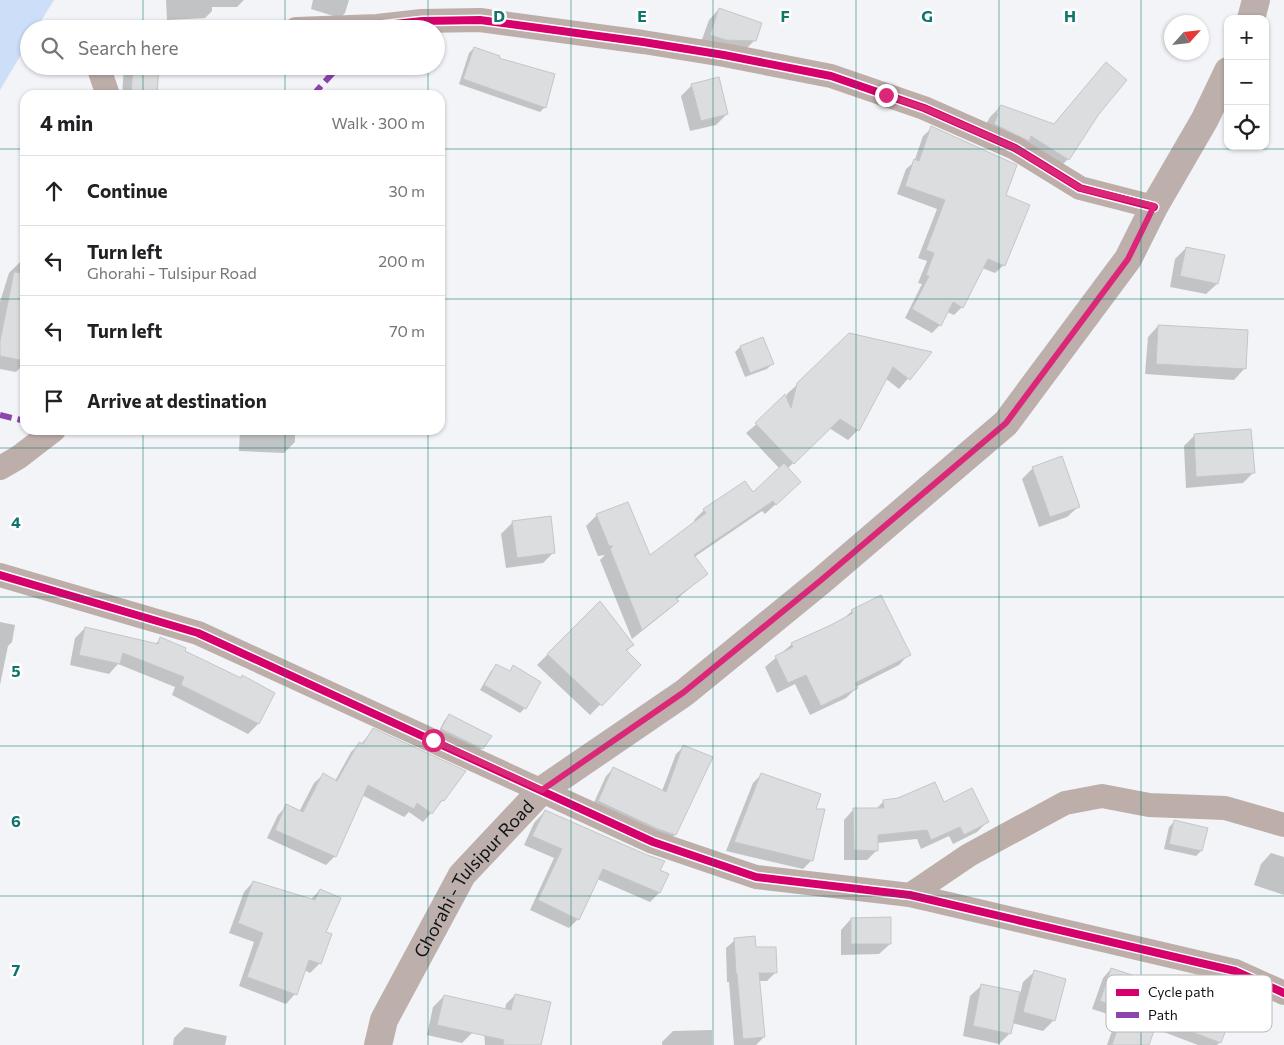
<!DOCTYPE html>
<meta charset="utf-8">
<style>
body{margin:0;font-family:Commissioner,sans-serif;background:#f6f6f6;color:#202124}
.controls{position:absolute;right:15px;top:15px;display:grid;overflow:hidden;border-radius:10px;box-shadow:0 1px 4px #0004}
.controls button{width:45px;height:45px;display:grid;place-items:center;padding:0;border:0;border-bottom:1px solid #e0e0e0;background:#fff;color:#202124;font:25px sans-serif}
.compass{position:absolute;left:1164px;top:15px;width:45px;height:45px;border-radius:50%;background:#fff;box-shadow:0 1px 4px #0004;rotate:63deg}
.stop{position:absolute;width:15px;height:15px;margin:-11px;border:4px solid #db2777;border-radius:50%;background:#fff}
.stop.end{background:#db2777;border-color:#fff;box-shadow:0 1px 5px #0008}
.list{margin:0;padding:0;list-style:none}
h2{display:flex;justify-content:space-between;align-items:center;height:65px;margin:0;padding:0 20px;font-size:21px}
h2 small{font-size:16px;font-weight:400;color:#757577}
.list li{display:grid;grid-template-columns:32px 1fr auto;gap:15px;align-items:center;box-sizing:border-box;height:70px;padding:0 20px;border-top:1px solid #e0e0e0}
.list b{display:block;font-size:19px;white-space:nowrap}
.list p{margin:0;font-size:16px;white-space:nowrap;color:#757577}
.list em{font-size:16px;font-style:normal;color:#757577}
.icon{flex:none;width:28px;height:28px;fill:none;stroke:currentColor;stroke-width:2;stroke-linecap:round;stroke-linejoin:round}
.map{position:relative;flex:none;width:1284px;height:1045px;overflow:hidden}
.search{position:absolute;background:#fff;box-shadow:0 1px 4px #0004;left:20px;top:20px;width:425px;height:55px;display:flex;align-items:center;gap:12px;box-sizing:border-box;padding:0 18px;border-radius:28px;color:#757577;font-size:19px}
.panel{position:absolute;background:#fff;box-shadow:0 1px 4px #0004;left:20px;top:90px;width:425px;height:345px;border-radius:15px}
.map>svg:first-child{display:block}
.green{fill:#cddef9}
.shadow{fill:#0003}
.building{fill:#dcdddf;stroke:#c5c6c8}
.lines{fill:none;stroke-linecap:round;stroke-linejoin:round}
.street{stroke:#bdaeaa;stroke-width:24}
.primary{stroke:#bdb0ac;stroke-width:28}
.quiet{stroke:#8e44ad;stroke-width:6;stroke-dasharray:12 6;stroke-linecap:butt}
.cycleway-casing{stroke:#fff;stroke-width:11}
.cycleway{stroke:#d6006c;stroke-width:8}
.route{stroke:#db2777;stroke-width:6}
.grid{fill:none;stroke:#0f766e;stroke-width:1;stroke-opacity:0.55}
.labels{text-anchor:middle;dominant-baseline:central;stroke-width:5;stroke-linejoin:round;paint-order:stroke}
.street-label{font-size:18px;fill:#111214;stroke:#fff}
.key{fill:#fff;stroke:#b8b8b8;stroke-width:1}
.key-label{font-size:14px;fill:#111214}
.grid-label{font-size:16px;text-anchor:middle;font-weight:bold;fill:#0f766e;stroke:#fff;stroke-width:5;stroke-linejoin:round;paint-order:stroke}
</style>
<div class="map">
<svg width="1284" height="1045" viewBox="0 0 1284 1045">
<rect width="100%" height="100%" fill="#f2f4f7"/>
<polygon class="green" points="0,0 54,0 36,29 29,29 29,41 0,90"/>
<g class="shadow">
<polygon points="166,0 244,0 237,7 212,7 212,11 205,18 167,20"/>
<polygon points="313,0 349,0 345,13 340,18 311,9"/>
<polygon points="719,9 755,40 744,51 700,45 709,20"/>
<polygon points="474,48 545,107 540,112 459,84 469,53"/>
<polygon points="1106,64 1098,114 1068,159 1057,170 986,124 990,117 1001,106 1053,125"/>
<polygon points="124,66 158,66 156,95 122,95"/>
<polygon points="692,85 727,114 716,125 690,131 681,96"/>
<polygon points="932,128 1005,196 1004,265 995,273 982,268 962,307 954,315 947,312 940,325 932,333 905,318 922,284 918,283 927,261 918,258 937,209 897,194 906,169 914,162 923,136"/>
<polygon points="1186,248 1217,284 1206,294 1170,287 1175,259"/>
<polygon points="20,262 25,264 25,363 16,372 0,369 0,302 9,273"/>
<polygon points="1158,326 1244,369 1234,380 1145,374 1148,337"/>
<polygon points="740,347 772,364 767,369 745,377 735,352"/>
<polygon points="930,353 899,389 885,378 858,430 848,440 829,428 787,469 789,492 765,514 762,511 693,558 706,574 676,600 677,601 667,611 632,639 600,560 605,555 598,556 586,526 597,515 649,557 695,522 694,520 704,510 752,494 780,469 746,433 786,399 787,394 798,384"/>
<polygon points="240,430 295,430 295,442 284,453 239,451"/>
<polygon points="1195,435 1254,472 1243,483 1186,488 1184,446"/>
<polygon points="1033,468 1078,507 1067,517 1039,527 1022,479"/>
<polygon points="549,518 554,552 543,563 506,568 501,534 512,523"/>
<polygon points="599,603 632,645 626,652 639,665 590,715 537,665"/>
<polygon points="852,611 909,654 899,665 856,687 856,688 846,698 810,715 795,684 777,693 765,667 792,644 843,619"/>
<polygon points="0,622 15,625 12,642 8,646 0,685"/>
<polygon points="85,628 155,644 161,639 183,652 273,693 258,724 248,734 172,695 175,687 118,664 109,674 70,665 75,638"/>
<polygon points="497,666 509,672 513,667 525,708 520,713 480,690 491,671"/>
<polygon points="449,716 482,748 477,753 437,735 444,721"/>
<polygon points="373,730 443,800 431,813 423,822 409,812 404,817 362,795 335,856 326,865 267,838 278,815 287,806 299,812 314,783 323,775 335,781 351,752 359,744 361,744"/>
<polygon points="683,747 675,835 668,842 591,809 606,776 613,769 662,791 676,754"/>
<polygon points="762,774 814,810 812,860 803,869 726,851 753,783"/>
<polygon points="898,800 943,804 987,822 977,832 953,844 949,836 921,849 917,839 877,843 877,850 867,860 844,860 844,820 854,809 876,809 884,801"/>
<polygon points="545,811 667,874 659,893 650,902 597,879 578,919 569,928 530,910 554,858 524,845 534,823"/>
<polygon points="1174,822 1201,851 1196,856 1164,849 1169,827"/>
<polygon points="1271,853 1284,857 1284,895 1254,885 1261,864"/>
<polygon points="253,882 310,900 320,890 325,933 320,963 310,973 304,970 295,994 286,1004 239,986 254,942 229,933 244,892"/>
<polygon points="851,919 890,944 879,954 841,955 841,930"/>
<polygon points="735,940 755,949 776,972 767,981 758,981 764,1037 756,1045 734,1045 729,982 727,982 726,948"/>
<polygon points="1111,969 1136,980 1195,1000 1198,996 1220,1042 1217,1045 1198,1045 1153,1028 1148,1045 1107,1045 1117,1017 1092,1009 1103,978"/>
<polygon points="1034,972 1054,1020 1043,1031 1012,1023 1010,1033 999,1044 963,1036 970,996 981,986 1020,994 1023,982"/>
<polygon points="515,995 540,1045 485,1045 483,1016 505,1010 506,1004"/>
<polygon points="444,996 473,1032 462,1043 427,1035 433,1007"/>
<polygon points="185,1027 227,1036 225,1045 173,1045 174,1038"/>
<polygon points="712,1030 712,1045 662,1045 662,1042 673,1031"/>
</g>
<g class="building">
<polygon points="719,8 762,23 756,41 726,40 710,35"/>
<polygon points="474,47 500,56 499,58 555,74 546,108 463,79"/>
<polygon points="1106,62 1127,80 1099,114 1069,160 1031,136 1029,141 994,124 998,114 996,113 1001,105 1054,124"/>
<polygon points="133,66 159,66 157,95 131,95"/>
<polygon points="719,77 728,114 701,121 691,84"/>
<polygon points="931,126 1017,165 1006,195 1030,205 1005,266 988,259 963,308 953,302 941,326 912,309 929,276 926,275 934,253 926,250 945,200 905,186 914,159 919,161"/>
<polygon points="1186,247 1225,255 1218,284 1180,276"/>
<polygon points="14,272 25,273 25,361 0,356 0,341"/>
<polygon points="1158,325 1248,330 1246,369 1156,364"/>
<polygon points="849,333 932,352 910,380 893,367 859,431 840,419 794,464 755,423 785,394 791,408 797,383"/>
<polygon points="763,337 774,364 750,373 740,346"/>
<polygon points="1251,429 1255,473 1196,477 1194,434"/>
<polygon points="1062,456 1080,507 1050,517 1032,467"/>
<polygon points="784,463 801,482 776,505 773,501 694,555 708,574 676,598 679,601 642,630 610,549 613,546 609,546 596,514 628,502 650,555 706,513 703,509 745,481 753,492"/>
<polygon points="551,516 555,553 517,558 512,521"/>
<polygon points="881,595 911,655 855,683 858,688 821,706 806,675 788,683 775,656 793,647 791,643 831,625 853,613 851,610"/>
<polygon points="600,601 634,645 626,650 641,665 602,706 547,654"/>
<polygon points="85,627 158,644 160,637 186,648 185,651 241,678 242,675 275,693 259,724 181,685 184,677 123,653 120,664 79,655"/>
<polygon points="496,664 510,671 513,665 541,682 526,709 484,685"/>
<polygon points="449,714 492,736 483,749 441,729"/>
<polygon points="373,728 466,771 444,801 442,800 432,814 417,803 414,809 368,785 336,857 275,830 286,804 303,812 323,773 337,781 359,742 363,744"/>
<polygon points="683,745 713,757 676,835 658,829 598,801 613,767 666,792"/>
<polygon points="761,773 821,794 816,809 825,809 813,861 734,842"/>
<polygon points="935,782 944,802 972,788 989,822 964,835 960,827 931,840 927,830 878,835 878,851 854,850 853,808 884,808 883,800 898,798"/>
<polygon points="545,810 647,855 665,861 660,870 669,874 660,893 603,869 579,920 538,900 562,849 532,836"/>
<polygon points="1174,820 1208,828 1202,851 1169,844"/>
<polygon points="253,881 315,900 320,889 341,898 326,932 332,934 321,964 309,960 297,995 247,977 263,933 238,923"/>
<polygon points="891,917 891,944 851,944 851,918"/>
<polygon points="755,936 756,947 776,947 777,973 759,973 765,1037 743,1039 737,974 736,974 734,938"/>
<polygon points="1111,968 1138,977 1137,979 1196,999 1198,995 1234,1008 1221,1043 1158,1019 1149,1045 1112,1045 1124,1009 1100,1001"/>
<polygon points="1034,970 1066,979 1055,1021 1023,1012"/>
<polygon points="981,984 1020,992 1011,1034 973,1026"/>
<polygon points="515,994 551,1002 541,1045 503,1045 504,1040 437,1025 444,995 511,1010"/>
</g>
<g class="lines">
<g class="street">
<polyline points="296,29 377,26 422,21 480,20 643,42 724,55 831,76 924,108 1015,148 1080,188 1154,207"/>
<polyline points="98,66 108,95"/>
<polyline points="0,468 19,457 54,430"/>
<polyline points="0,575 198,633 653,842 756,877 910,895 1235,971 1284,993"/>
<polyline points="910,895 969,855 1065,803 1102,796 1149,805 1225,808 1284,825"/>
</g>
<g class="primary">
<polyline points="1251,19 1256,0"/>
<path id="s1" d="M378,1045L384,1020L462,875L542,790L684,693L821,581L1006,423L1128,259L1154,207L1205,119L1228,71"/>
</g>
<g class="quiet">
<polyline points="313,95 339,66"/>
<polyline points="0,415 25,421"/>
</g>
<g class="cycleway-casing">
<g id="cycleway">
<polyline points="296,29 377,26 422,21 480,20 643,42 724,55 831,76 924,108 1015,148 1080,188 1154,207"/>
<polyline points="0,575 198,633 653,842 756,877 910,895 1235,971 1284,993"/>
</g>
</g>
<use href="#cycleway" class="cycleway"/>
</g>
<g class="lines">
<polyline class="route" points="433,740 542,790 684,692 820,581 1006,423 1128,259 1154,206 1080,188 1015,148 924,108 886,95"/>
</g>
<path class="grid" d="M143,0V29M285,0V29M428,0V29M571,0V1045M713,0V1045M856,0V1045M999,0V1045M1141,0V1045M143,66V95M285,66V95M428,66V95M0,149H25M440,149H1284M0,299H25M440,299H1284M143,430V1045M285,430V1045M428,430V1045M0,448H1284M0,597H1284M0,746H1284M0,896H1284"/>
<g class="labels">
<g class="street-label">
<text stroke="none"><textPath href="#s1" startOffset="194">Ghorahi - Tulsipur Road</textPath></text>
</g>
</g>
<rect x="1106" y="975" width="166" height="57" rx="8" class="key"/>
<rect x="1116" y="989" width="23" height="7" fill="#d6006c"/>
<rect x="1116" y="1012" width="23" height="6" fill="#8e44ad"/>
<g class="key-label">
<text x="1148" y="997">Cycle path</text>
<text x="1148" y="1020">Path</text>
</g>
<g class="grid-label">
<text x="499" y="22">D</text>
<text x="642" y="22">E</text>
<text x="785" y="22">F</text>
<text x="927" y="22">G</text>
<text x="1070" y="22">H</text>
<text x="16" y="528">4</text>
<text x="16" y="677">5</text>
<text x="16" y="827">6</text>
<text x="16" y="976">7</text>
</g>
</svg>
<div class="controls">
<button>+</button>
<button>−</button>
<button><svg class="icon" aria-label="locate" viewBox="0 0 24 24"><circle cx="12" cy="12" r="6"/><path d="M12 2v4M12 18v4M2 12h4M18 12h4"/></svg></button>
</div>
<svg class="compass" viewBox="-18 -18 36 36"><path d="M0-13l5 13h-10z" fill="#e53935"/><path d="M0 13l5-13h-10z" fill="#757577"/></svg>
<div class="stop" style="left:433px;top:740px"></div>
<div class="stop end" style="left:886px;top:95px"></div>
<div class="search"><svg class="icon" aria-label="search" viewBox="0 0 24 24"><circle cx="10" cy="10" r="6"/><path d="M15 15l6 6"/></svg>Search here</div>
<section class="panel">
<h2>4 min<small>Walk · 300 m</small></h2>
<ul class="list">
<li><svg class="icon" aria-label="ahead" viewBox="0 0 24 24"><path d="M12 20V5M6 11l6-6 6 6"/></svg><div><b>Continue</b></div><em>30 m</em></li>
<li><svg class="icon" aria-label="left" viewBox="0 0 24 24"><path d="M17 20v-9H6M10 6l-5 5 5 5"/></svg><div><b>Turn left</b><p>Ghorahi - Tulsipur Road</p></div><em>200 m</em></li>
<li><svg class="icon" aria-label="left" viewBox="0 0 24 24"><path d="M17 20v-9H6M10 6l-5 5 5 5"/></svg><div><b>Turn left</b></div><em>70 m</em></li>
<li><svg class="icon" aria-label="arrive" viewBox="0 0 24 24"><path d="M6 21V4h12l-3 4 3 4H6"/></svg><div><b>Arrive at destination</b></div></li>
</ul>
</section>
</div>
